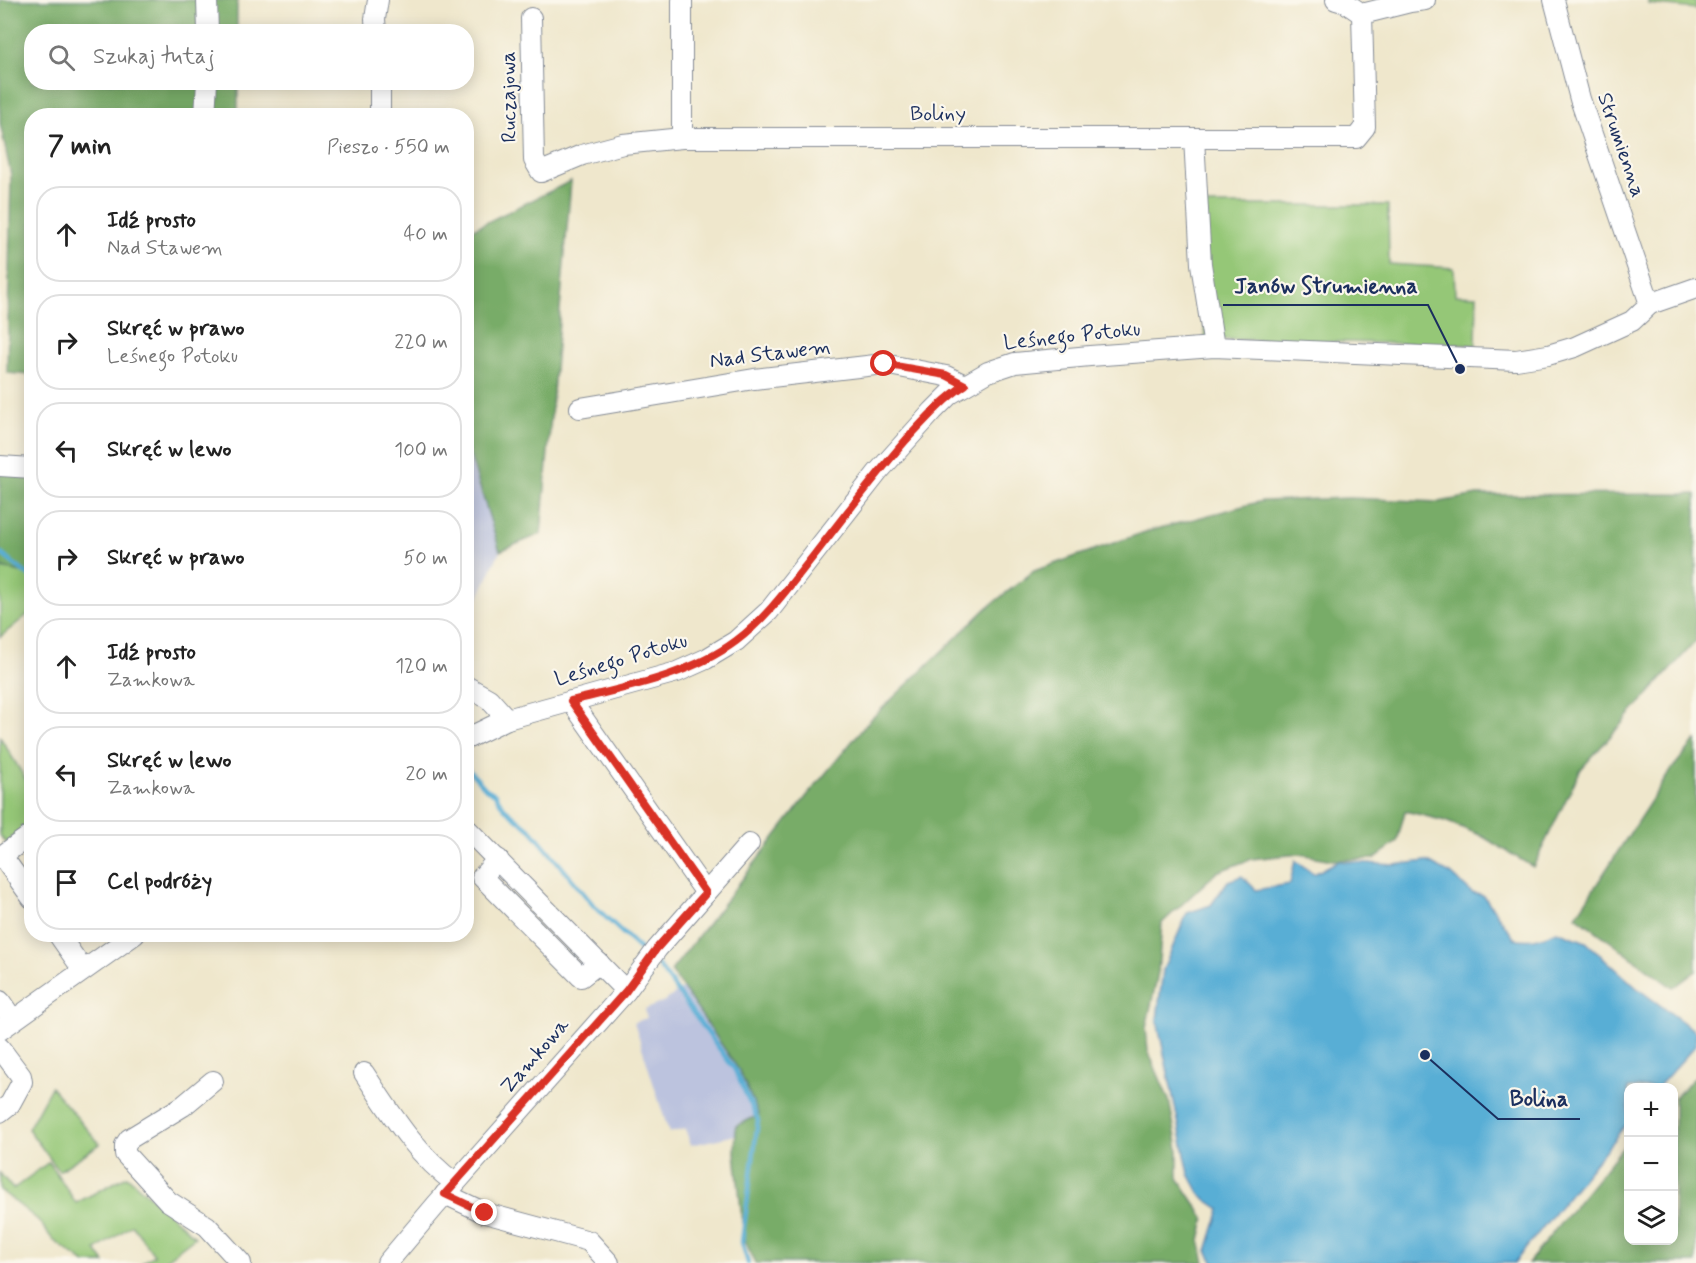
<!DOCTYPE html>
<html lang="pl">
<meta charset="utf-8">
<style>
body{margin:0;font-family:Mynerve,sans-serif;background:#f6f6f6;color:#222}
.controls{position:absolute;right:18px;bottom:18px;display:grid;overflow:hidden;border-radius:12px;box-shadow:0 3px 15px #0003}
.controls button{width:54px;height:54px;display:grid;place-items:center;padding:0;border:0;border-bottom:2px solid #e0e0e0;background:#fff;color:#222;font:30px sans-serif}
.stop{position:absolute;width:18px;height:18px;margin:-14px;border:4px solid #d93025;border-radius:50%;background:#fff}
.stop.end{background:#d93025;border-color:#fff;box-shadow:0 2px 6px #0008}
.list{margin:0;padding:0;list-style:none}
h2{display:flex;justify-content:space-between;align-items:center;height:78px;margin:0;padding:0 24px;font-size:26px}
h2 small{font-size:20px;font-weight:400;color:#767676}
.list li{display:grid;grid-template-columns:39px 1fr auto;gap:18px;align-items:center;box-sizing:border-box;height:96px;margin:0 12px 12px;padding:0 12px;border:2px solid #e0e0e0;border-radius:24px}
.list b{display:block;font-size:22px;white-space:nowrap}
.list p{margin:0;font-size:20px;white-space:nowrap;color:#767676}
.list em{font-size:20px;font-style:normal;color:#767676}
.icon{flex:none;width:33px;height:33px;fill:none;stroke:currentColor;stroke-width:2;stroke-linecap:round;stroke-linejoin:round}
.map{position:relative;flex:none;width:1696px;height:1263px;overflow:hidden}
.search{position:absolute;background:#fff;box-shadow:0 3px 15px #0003;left:24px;top:24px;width:450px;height:66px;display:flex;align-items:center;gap:15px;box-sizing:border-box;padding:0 21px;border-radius:24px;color:#767676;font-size:22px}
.panel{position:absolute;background:#fff;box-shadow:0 3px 15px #0003;left:24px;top:108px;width:450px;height:834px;border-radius:24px}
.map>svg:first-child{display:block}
.industrial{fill:#bcc3de}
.green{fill:#95c777;stroke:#587b6a;stroke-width:1.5}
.forest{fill:#78ac68;stroke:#4a6e63;stroke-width:1.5}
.water{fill:#59aed5;stroke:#3a6e9a;stroke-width:1.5}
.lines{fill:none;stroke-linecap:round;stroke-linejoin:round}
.stream{stroke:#59aed5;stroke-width:4.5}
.minor-casing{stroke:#858b95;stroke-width:22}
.minor{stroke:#fff;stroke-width:20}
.route{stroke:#d93025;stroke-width:8}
.labels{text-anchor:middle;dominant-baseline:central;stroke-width:4.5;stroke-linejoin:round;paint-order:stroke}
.street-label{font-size:21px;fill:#1b2f5e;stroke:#fbf7ec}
.leader{fill:none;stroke:#1b2f5e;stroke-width:2}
.callout-dot{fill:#1b2f5e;stroke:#fbf7ec;stroke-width:2}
.callout-label{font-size:22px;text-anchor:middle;font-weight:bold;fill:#1b2f5e;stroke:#fbf7ec;stroke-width:4.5;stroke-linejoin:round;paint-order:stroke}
</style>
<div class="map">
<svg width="1696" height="1263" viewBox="0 0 1696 1263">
<rect width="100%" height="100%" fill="#fbf7ec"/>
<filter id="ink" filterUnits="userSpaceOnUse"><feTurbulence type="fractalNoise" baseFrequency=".0167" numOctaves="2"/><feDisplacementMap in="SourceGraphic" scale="12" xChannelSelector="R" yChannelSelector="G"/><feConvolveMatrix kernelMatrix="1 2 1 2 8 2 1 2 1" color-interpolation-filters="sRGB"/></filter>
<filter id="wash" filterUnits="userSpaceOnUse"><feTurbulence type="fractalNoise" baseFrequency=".008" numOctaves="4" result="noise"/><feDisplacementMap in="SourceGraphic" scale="24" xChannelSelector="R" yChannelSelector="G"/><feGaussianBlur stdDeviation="1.35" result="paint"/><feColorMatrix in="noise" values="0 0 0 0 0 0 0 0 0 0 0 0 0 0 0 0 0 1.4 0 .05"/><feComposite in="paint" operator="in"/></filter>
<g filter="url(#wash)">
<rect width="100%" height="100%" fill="#efe7cc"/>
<g class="industrial">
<polygon points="466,446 500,551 467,623 466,623"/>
<polygon points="683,988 739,1070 759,1115 736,1126 736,1135 691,1145 685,1129 669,1133 634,1022 647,1018 644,1010 665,1001"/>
</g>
<g class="green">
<polygon points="1648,0 1696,0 1696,9 1648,4"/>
<polygon points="1204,205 1388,205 1389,264 1454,268 1455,295 1477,296 1476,345 1205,339"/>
<polygon points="0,568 32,574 31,612 0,637"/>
<polygon points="0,737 31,788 31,826 6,844 0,835"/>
<polygon points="51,1087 100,1144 59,1171 28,1129"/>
<polygon points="49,1162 76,1203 127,1176 195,1237 161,1263 142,1263 154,1255 132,1225 96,1250 105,1263 85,1263 53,1240 38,1220 0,1190 0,1173 13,1189"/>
</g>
<g class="forest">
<polygon points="0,0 237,0 237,31 32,32 32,82 238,83 238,115 32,116 31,375 7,373 11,175 0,123"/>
<polygon points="571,181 541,534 500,551 467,446 467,232"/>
<polygon points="0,461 31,463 31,574 0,567"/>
<polygon points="1696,494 1696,641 1581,769 1533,867 1480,835 1445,821 1405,811 1397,842 1374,859 1332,860 1300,854 1251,859 1217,872 1162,923 1158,973 1146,1028 1148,1051 1169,1100 1178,1149 1178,1178 1205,1219 1200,1240 1205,1263 755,1263 744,1238 735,1153 736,1126 759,1115 739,1070 671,971 806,797 869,721 988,607 1034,571 1145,532 1262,501 1350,498 1439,502 1477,495"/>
<polygon points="1696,740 1696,971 1673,988 1576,916 1671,770"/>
<polygon points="1696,1076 1696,1263 1528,1263 1628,1141 1628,1240 1674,1240 1674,1098"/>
</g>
<path class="water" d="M1295,860L1314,874L1338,861L1394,865L1426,861L1451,874L1472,893L1484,896L1514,938C1530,942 1542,938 1557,931L1586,942L1637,988L1696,1032V1045L1658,1087L1628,1088V1122L1514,1263H1214L1207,1251L1220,1209L1201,1196L1189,1174L1157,1020L1163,970L1187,913L1211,905L1228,881L1242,876L1256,890L1290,884Z"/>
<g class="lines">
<g class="stream">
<polyline points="0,553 32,578"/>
<polyline points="466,767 486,789 495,794 504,808 532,831 594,906 644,953"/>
<polyline points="658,965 735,1070 758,1120 742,1242 748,1263"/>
</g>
</g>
</g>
<g filter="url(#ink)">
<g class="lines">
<g class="minor-casing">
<g id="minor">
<polyline points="207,0 208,32"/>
<polyline points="1336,0 1346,3 1362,14 1410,2 1425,0"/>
<polyline points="1554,0 1580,99 1650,304"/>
<polyline points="531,18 534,160 541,172 582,155 623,144 682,138 1356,138 1365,127 1362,14"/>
<polyline points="376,32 375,19 378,0"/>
<polyline points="380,82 380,116"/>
<polyline points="205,116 207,82"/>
<polyline points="682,138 682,0"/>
<polyline points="1194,138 1201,264 1214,347"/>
<polyline points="580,408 754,379 884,364 946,376 965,385"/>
<polyline points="0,466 32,468"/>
<polyline points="466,686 489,699 507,719"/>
<polyline points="571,701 706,893"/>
<polyline points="466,739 507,719 677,672 706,659 736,641 769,611 878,472 933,411 950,394 988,372 1015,363 1090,356 1214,347 1516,360 1548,355 1575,347 1632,321 1650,304 1696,288"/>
<polyline points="466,828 626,991"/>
<polyline points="2,856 32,898"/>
<polyline points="0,857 32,834"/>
<polyline points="498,859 482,877 581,977 599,963"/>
<polyline points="58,934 83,970"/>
<polyline points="0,1001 13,1020"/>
<polyline points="0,1030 135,934"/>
<polyline points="0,1048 21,1076 22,1082 10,1104 0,1112"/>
<path d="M364,1073C390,1112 416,1155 455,1183"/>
<polyline points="213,1081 183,1106 129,1139 125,1145 125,1154 168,1201 207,1226 241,1263"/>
<polyline points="445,1194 485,1213 589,1241 609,1263"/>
<polyline points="387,1263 436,1205 626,991 657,949 749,844"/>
</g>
</g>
<use href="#minor" class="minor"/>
</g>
</g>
<g class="lines" filter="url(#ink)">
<path class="route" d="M485,1213L445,1194L626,991L657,948L706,893L571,701C626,687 689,676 736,641C767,618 791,584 815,554C845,515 874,477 906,440C925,420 942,400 965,385L946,375L884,364"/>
</g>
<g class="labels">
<g class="street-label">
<text transform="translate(509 97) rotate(-91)">Ruczajowa</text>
<text x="938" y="114">Boliny</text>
<text transform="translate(1621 145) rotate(71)">Strumienna</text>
<text transform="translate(1072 336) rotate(-6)">Leśnego Potoku</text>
<text transform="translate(770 354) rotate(-7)">Nad Stawem</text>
<text transform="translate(621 660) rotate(-17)">Leśnego Potoku</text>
<text transform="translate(535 1056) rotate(-49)">Zamkowa</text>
</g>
</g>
<path class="leader" d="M1460 369L1428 305H1223M1425 1055L1498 1119H1580"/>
<g class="callout-dot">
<circle cx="1460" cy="369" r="6"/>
<circle cx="1425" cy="1055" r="6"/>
</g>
<g class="callout-label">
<text x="1326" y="293">Janów Strumienna</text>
<text x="1539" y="1106">Bolina</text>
</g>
</svg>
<div class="controls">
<button>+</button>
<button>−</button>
<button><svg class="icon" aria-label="layers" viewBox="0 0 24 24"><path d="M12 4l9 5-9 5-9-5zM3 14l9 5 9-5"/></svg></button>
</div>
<div class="stop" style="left:884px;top:364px"></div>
<div class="stop end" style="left:485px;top:1213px"></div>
<div class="search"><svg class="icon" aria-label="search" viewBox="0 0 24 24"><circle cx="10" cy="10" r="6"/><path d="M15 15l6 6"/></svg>Szukaj tutaj</div>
<section class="panel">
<h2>7 min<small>Pieszo · 550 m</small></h2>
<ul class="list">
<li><svg class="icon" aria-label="ahead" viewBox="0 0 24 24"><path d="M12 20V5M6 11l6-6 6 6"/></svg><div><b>Idź prosto</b><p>Nad Stawem</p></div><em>40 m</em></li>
<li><svg class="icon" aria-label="right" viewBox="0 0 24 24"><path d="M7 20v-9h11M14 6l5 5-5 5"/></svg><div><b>Skręć w prawo</b><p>Leśnego Potoku</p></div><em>220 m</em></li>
<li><svg class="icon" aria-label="left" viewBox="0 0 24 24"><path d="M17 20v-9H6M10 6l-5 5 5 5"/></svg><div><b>Skręć w lewo</b></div><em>100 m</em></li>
<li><svg class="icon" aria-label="right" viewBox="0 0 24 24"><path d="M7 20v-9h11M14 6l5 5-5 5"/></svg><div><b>Skręć w prawo</b></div><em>50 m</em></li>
<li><svg class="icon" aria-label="ahead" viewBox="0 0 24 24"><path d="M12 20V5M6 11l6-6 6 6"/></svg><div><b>Idź prosto</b><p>Zamkowa</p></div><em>120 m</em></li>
<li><svg class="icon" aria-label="left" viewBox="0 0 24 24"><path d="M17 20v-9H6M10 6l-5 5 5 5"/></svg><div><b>Skręć w lewo</b><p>Zamkowa</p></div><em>20 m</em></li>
<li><svg class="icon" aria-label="arrive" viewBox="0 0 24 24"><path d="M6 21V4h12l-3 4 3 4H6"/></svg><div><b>Cel podróży</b></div></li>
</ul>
</section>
</div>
